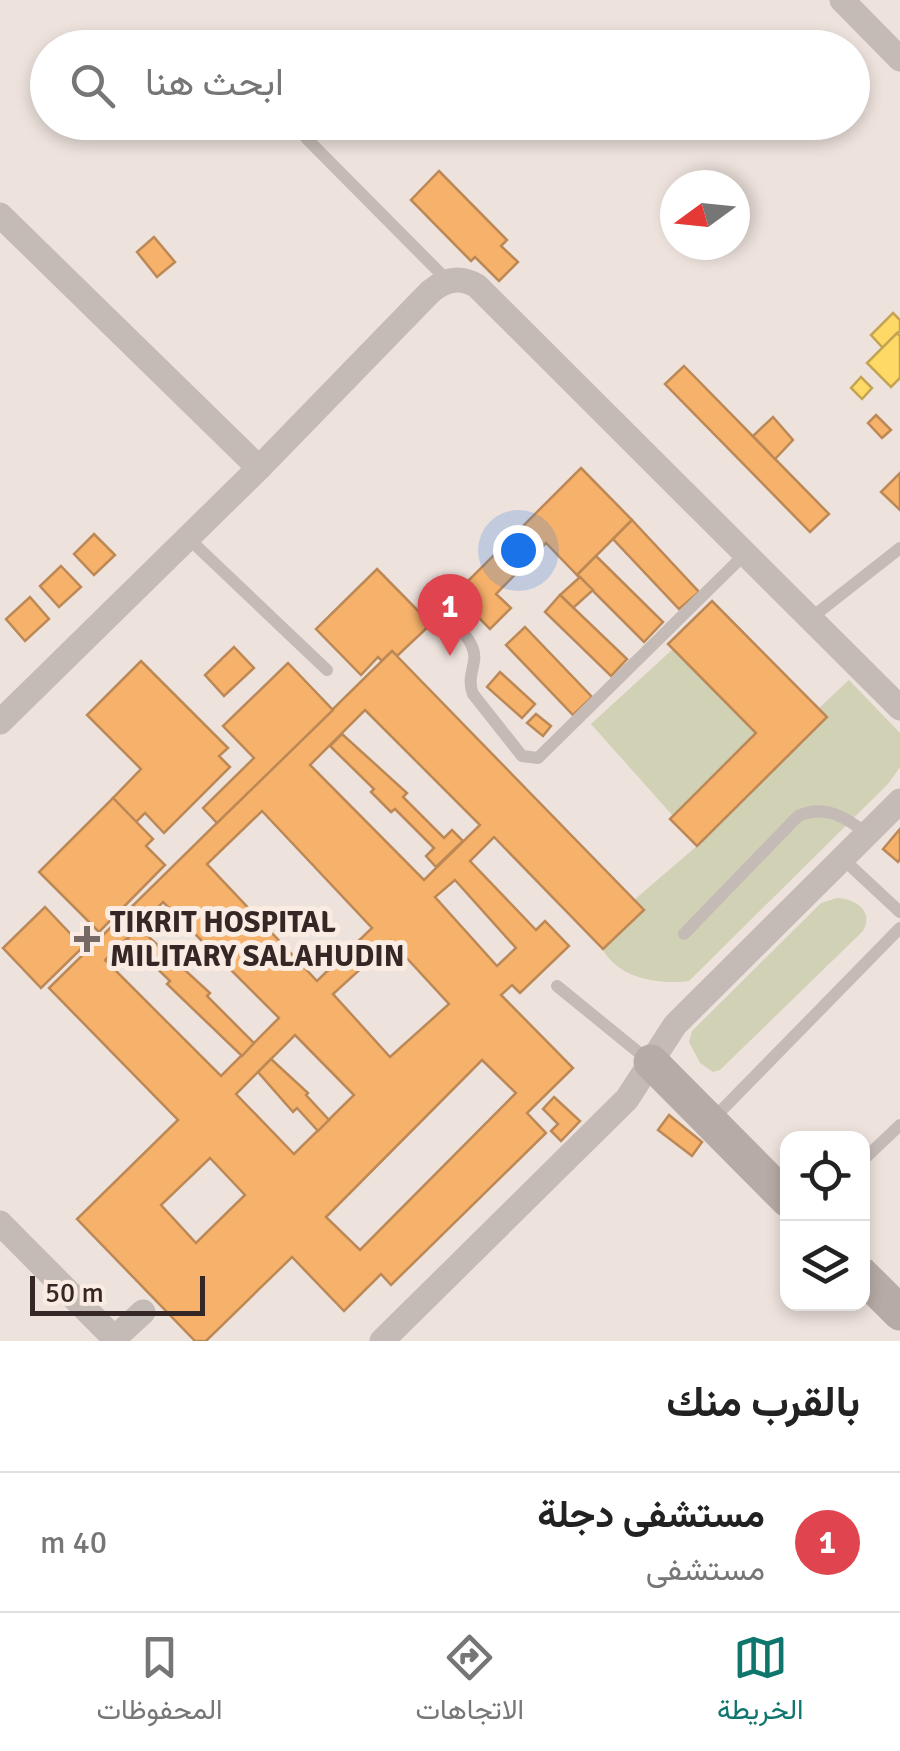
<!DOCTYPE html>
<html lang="ar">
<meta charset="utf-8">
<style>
body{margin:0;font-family:Signika,Vazirmatn,sans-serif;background:#f2f2f2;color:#222;direction:rtl}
.controls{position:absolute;right:30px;bottom:30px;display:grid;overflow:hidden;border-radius:20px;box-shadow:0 5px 15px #0003}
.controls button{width:90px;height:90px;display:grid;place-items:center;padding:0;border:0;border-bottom:2px solid #e0e0e0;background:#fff;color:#222;font:50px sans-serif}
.compass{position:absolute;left:660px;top:170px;width:90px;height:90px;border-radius:50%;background:#fff;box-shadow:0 5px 15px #0003;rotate:255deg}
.scale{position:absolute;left:30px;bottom:25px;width:175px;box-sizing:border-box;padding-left:10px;border:5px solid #352725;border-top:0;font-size:28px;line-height:35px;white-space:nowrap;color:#352725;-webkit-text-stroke:8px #faece2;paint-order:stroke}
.you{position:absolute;left:518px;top:550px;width:35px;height:35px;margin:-25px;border:8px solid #fff;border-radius:50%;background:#1a73e8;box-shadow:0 0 0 15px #1a73e833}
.badge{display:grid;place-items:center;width:65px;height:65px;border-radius:50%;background:#0f766e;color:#fff;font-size:32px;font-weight:700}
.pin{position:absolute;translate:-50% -82px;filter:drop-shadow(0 2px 5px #0008)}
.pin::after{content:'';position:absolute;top:52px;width:35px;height:30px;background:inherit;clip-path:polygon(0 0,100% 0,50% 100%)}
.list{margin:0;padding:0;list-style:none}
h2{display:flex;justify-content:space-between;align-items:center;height:130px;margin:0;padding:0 40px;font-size:42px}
h2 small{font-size:32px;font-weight:400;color:#767676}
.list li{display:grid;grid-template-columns:65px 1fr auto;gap:30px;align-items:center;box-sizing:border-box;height:140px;padding:0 40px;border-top:2px solid #e0e0e0}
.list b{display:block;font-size:38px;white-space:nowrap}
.list p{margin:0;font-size:32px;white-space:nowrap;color:#767676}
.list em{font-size:32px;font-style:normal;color:#767676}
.icon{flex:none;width:55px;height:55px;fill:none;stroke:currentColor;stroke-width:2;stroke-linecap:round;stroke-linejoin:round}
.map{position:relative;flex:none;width:900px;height:1341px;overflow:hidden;direction:ltr}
.search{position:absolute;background:#fff;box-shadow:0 5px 15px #0003;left:30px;right:30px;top:30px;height:110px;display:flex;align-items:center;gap:25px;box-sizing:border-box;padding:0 35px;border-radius:55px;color:#767676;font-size:38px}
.sheet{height:270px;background:#fff}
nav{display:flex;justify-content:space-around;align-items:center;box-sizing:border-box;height:140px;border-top:2px solid #e0e0e0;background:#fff;font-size:28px;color:#767676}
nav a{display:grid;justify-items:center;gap:5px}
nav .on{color:#0f766e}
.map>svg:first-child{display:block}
.green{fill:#d1d1b5}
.homes{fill:#ffd966;stroke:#c2a452;stroke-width:2.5}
.health{fill:#f6b26b;stroke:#bc8856;stroke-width:2.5;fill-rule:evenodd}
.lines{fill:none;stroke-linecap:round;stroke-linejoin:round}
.lane{stroke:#c5bbb6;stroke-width:12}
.street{stroke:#c5bbb6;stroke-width:25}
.secondary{stroke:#b6aba6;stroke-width:35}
.poi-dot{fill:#756865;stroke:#faece2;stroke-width:4}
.labels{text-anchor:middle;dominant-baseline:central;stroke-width:10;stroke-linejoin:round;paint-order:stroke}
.poi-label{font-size:30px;font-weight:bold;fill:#352725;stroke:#faece2;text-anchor:start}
</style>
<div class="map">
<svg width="900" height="1341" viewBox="0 0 900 1341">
<rect width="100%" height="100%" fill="#ede2dc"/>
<g class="green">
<polygon points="673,649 756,733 673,816 591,724"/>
<path d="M849,680L900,733V767L888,784L689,981C657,985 619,978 603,950L643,910L634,900L697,846L826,718L818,709Z"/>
<path d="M837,898C856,899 874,911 863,931L720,1070L713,1072L700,1063L689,1042L692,1031L821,903Z"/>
</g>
<g class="homes">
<polygon points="893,313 900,320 900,331 883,348 871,335"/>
<polygon points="897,333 900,336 900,378 891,387 867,363"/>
<polygon points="861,377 872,388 862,399 851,388"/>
</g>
<g class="health">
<polygon points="439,171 507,240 501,246 518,262 499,281 475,257 471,261 411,200"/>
<polygon points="154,237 175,262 157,277 137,252"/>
<polygon points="684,366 829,514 810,532 665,384"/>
<polygon points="876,415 891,430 882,438 868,423"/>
<polygon points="773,417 793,440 775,459 753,436"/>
<polygon points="581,468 632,520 577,575 546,543 496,594 511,608 490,629 455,594"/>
<polygon points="900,473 900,510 881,492"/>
<polygon points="632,520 699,592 679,609 613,539"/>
<polygon points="94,534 115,555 94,575 74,554"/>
<polygon points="596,556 663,622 644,642 577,575"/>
<polygon points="61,566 81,587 59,607 40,586"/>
<polygon points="377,569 431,624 397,656 392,651 382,661 378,657 361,675 316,629"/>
<polygon points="580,577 593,590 573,608 560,595"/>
<polygon points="451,589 471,609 461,618 442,597"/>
<polygon points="560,595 627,659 611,676 545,612"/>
<polygon points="30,597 49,619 25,641 6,619"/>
<polygon points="712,601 827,717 697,846 670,819 756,733 668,644"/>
<polygon points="525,627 592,697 573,715 506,645"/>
<polygon points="234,647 254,668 224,696 205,675"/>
<path d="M392,651L644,910L603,949L494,837L470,861L536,930L545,921L569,946L520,993L512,985L501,995L573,1068L527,1113L546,1133L391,1285L381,1274L344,1311L292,1257L206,1341H195L77,1219L178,1120L49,988ZM365,710L480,825L424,880L310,765ZM262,811L372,928L317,981L207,864ZM455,880L516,948L497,966L435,897ZM163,902L279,1018L221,1076L105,960ZM391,941L449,1004L390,1057L333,994ZM295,1035L354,1095L294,1154L236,1094ZM482,1060L516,1093L360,1250L326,1217ZM210,1158L245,1195L196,1243L161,1205Z"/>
<polygon points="141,661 228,748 219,756 230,767 164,833 145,813 136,822 113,798 141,769 87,715"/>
<polygon points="288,663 333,710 217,823 203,808 254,758 223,726"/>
<polygon points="500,672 535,704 522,718 487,687"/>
<polygon points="536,714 551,726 543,736 527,723"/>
<polygon points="342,734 407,793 403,797 444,838 452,830 463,841 436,867 426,856 434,848 395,809 391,812 371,792 374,789 330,746"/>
<polygon points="113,798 153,839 146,846 165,865 99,932 39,872"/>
<polygon points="900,829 900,859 898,862 883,849"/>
<polygon points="45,907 83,947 41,988 3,948"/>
<polygon points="139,928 210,993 207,996 254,1043 242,1056 167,984 170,981 127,939"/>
<polygon points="271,1059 308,1093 306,1095 329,1120 318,1131 297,1108 293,1112 258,1072"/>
<polygon points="554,1097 580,1121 561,1141 551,1131 558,1124 543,1109"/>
<polygon points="669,1115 702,1142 692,1156 658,1130"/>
</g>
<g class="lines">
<g class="lane">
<polyline points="306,138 448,281"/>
<polyline points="188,538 327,670"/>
<path d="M430,602C445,616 478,638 474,661C472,674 468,681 473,694L522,756L538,758L746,553"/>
<polyline points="811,618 900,548"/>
<polyline points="843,859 900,912"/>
<path d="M684,934L798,816C825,804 846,817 867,834"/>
<polyline points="557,986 648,1060"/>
<polyline points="712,1120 900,928"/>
<polyline points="862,1161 900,1125"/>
</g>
<g class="street">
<polyline points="842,0 900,59"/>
<polyline points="0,215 259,468"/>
<path d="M0,722L259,468L430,292C445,279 460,276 477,286L900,708"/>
<polyline points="0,1223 117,1341"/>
<polyline points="115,1338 143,1312"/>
<polyline points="382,1341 627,1099 675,1025 900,801"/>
</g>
<g class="secondary">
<polyline points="651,1062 788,1200"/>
<polyline points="862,1275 900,1313"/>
</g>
</g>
<path class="poi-dot" d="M82 924h10v10h10v10h-10v10h-10v-10h-10v-10h10z"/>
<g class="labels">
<g class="poi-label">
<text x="110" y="922">TIKRIT HOSPITAL<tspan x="110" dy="34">MILITARY SALAHUDIN</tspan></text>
</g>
</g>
</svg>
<div class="controls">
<button><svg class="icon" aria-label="locate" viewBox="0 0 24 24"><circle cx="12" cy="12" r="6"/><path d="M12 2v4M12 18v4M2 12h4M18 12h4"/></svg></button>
<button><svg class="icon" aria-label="layers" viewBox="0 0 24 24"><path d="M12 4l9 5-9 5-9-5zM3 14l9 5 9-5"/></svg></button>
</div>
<svg class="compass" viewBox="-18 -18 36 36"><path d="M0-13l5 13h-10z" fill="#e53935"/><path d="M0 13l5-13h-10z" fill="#767676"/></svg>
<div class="scale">50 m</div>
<div class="you"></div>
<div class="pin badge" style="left:450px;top:656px;background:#e0444e">1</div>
<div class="search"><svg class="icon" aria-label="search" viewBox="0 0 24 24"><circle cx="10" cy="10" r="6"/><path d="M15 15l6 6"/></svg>ابحث هنا</div>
</div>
<section class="sheet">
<h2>بالقرب منك<small></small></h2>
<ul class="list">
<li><span class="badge" style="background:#e0444e">1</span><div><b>مستشفى دجلة</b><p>مستشفى</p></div><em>40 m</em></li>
</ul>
</section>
<nav>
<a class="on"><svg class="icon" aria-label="map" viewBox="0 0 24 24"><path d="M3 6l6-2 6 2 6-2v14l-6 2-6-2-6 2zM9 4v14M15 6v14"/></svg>الخريطة</a>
<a><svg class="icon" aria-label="directions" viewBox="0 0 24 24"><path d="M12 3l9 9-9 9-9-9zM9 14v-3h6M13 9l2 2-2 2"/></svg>الاتجاهات</a>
<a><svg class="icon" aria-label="saved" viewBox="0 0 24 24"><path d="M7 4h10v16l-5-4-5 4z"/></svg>المحفوظات</a>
</nav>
